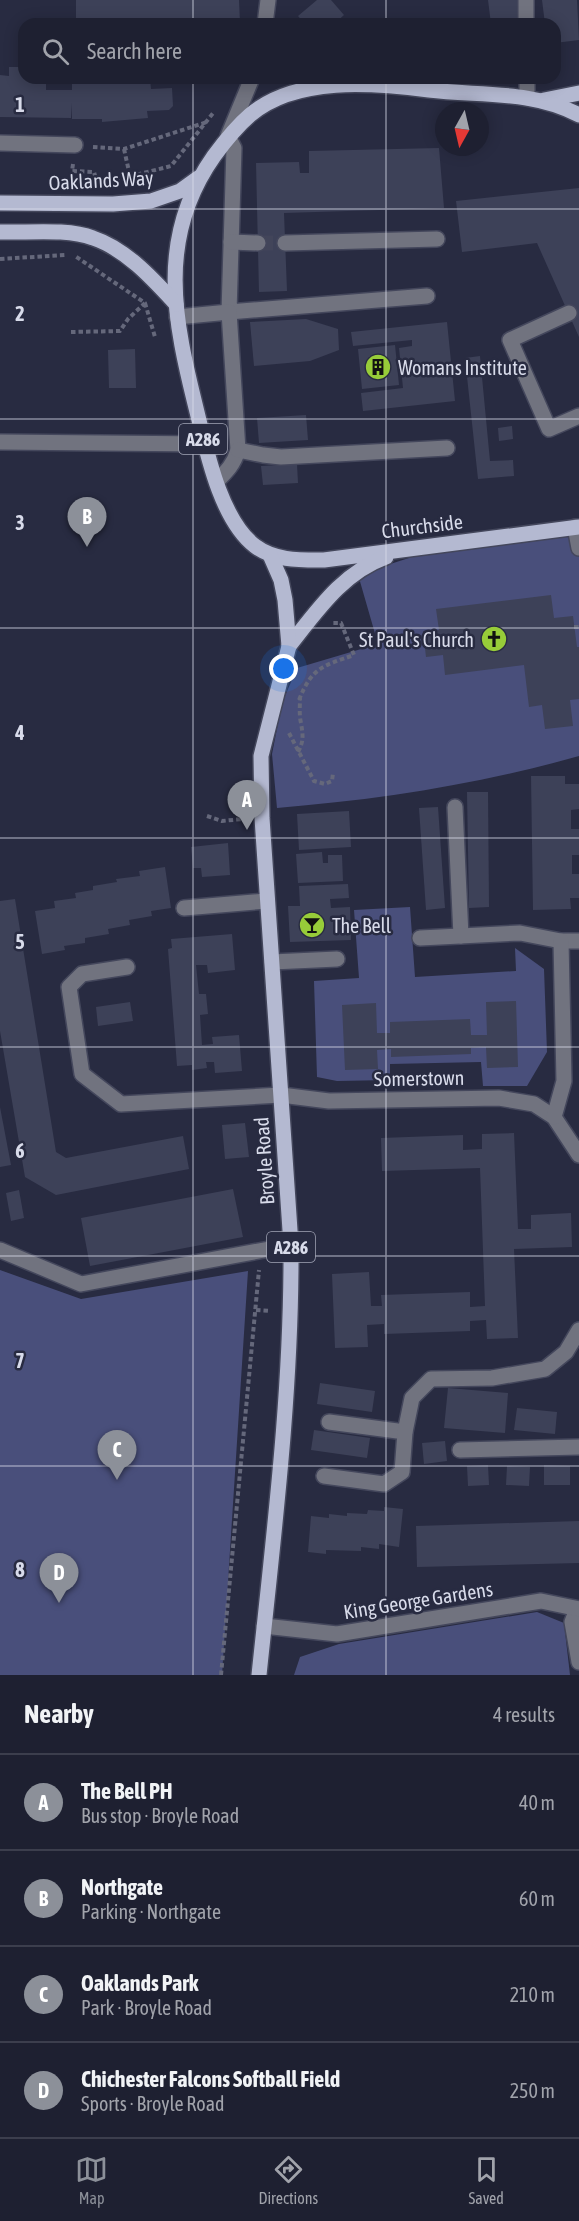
<!DOCTYPE html>
<meta charset="utf-8">
<style>
body{margin:0;font-family:"Asap Condensed",sans-serif;background:#262839;color:#f1f3f6}
.compass{position:absolute;left:435px;top:102px;width:54px;height:54px;border-radius:50%;background:#1e2031;box-shadow:0 3px 15px #0003;rotate:188deg}
.you{position:absolute;left:284px;top:669px;width:21px;height:21px;margin:-15px;border:4px solid #fff;border-radius:50%;background:#1a73e8;box-shadow:0 0 0 9px #1a73e833}
.badge{display:grid;place-items:center;width:39px;height:39px;border-radius:50%;background:#8c9099;color:#fff;font-size:20px;font-weight:700}
.pin{position:absolute;translate:-50% -50px;filter:drop-shadow(0 2px 3px #0008)}
.pin::after{content:'';position:absolute;top:32px;width:21px;height:18px;background:inherit;clip-path:polygon(0 0,100% 0,50% 100%)}
.list{margin:0;padding:0;list-style:none}
h2{display:flex;justify-content:space-between;align-items:center;height:78px;margin:0;padding:0 24px;font-size:26px}
h2 small{font-size:20px;font-weight:400;color:#a1a3ab}
.list li{display:grid;grid-template-columns:39px 1fr auto;gap:18px;align-items:center;box-sizing:border-box;height:96px;padding:0 24px;border-top:2px solid #3c3e4d}
.list b{display:block;font-size:22px;white-space:nowrap}
.list p{margin:0;font-size:20px;white-space:nowrap;color:#a1a3ab}
.list em{font-size:20px;font-style:normal;color:#a1a3ab}
.icon{flex:none;width:33px;height:33px;fill:none;stroke:currentColor;stroke-width:2;stroke-linecap:round;stroke-linejoin:round}
.map{position:relative;flex:none;width:579px;height:1675px;overflow:hidden}
.search{position:absolute;background:#1e2031;box-shadow:0 3px 15px #0003;left:18px;right:18px;top:18px;height:66px;display:flex;align-items:center;gap:15px;box-sizing:border-box;padding:0 21px;border-radius:18px;color:#a1a3ab;font-size:22px}
.sheet{height:462px;background:#1e2031}
nav{display:flex;justify-content:space-around;align-items:center;box-sizing:border-box;height:84px;border-top:2px solid #3c3e4d;background:#1e2031;font-size:16px;color:#a1a3ab}
nav a{display:grid;justify-items:center;gap:3px}
nav .on{color:#8c9099}
.map>svg:first-child{display:block}
.green{fill:#494f7b}
.building{fill:#3d4158}
.lines{fill:none;stroke-linecap:round;stroke-linejoin:round}
.minor-tunnel{stroke:#42455a;stroke-width:15;stroke-dasharray:15 8;stroke-linecap:butt}
.minor-casing{stroke:#44475c;stroke-width:18}
.major-casing{stroke:#44475c;stroke-width:18}
.path{stroke:#65687b;stroke-width:4;stroke-dasharray:4.5 3;stroke-linecap:butt}
.minor{stroke:#71737f;stroke-width:15}
.major{stroke:#b4b9d1;stroke-width:15}
.grid{fill:none;stroke:#d8dbea;stroke-width:1.5;stroke-opacity:0.55}
.labels{text-anchor:middle;dominant-baseline:central;stroke-width:5;stroke-linejoin:round;paint-order:stroke}
.shield{fill:#282b41;stroke:#a3a6b7;stroke-width:1.5}
.shield-label{font-size:18px;font-weight:bold;fill:#d8dbea}
.street-label{font-size:20px;fill:#d8dbea;stroke:#282b41}
.poi-label{font-size:20px;fill:#d8dbea;stroke:#282b41;text-anchor:start}
.grid-label{font-size:20px;text-anchor:middle;font-weight:bold;fill:#d8dbea;stroke:#282b41;stroke-width:5;stroke-linejoin:round;paint-order:stroke}
</style>
<div class="map">
<svg width="579" height="1675" viewBox="0 0 579 1675">
<rect width="100%" height="100%" fill="#282b41"/>
<g class="green">
<path d="M579,535V756C481,784 378,800 277,808L272,754L282,703L297,668L378,644L359,578L381,567L412,557Z"/>
<polygon points="410,907 415,977 516,971 515,948 544,969 547,1052 527,1086 483,1086 481,1062 390,1064 390,1080 337,1081 317,1077 314,981 359,978 354,910"/>
<polygon points="0,1270 81,1299 248,1271 222,1675 0,1675"/>
<polygon points="537,1612 564,1623 570,1675 294,1675 300,1657 339,1644"/>
</g>
<g class="building">
<polygon points="76,0 239,0 240,23 76,24"/>
<polygon points="317,0 331,0 344,15 334,24 305,24 298,16"/>
<polygon points="488,0 522,0 524,24 491,24"/>
<polygon points="542,0 577,0 579,40 555,43 555,24 545,24"/>
<polygon points="464,21 464,24 432,24 432,22"/>
<polygon points="9,67 24,67 24,78 46,78 46,90 72,90 72,78 150,78 151,89 172,88 173,106 169,110 147,111 148,118 102,122 102,119 72,119 72,103 71,118 0,117 0,75 9,76"/>
<polygon points="439,148 444,208 284,213 287,291 259,292 256,163 299,162 300,173 309,173 309,151"/>
<polygon points="579,188 579,337 537,243 462,252 456,201"/>
<polygon points="306,319 338,329 339,350 310,361 254,366 250,322"/>
<polygon points="447,322 455,401 363,411 361,393 403,388 399,348 412,346 412,340 353,346 351,332"/>
<polygon points="395,345 399,385 362,389 358,349"/>
<polygon points="135,349 136,388 109,388 108,350"/>
<polygon points="480,356 490,461 513,460 514,476 478,479 465,358"/>
<polygon points="306,415 308,440 259,443 257,418"/>
<polygon points="512,426 513,439 499,441 498,428"/>
<polygon points="297,464 298,483 263,485 261,466"/>
<polygon points="551,595 554,618 573,616 577,647 579,647 579,699 570,700 573,726 545,729 542,705 529,707 524,665 445,675 443,655 426,657 423,631 439,630 436,609"/>
<polygon points="531,776 565,776 565,784 579,784 579,809 571,810 571,829 579,829 579,855 572,855 572,874 579,874 579,898 570,898 571,909 533,910"/>
<polygon points="467,792 488,792 489,907 469,908"/>
<polygon points="438,807 445,908 426,910 419,808"/>
<polygon points="349,811 351,847 299,850 297,814"/>
<polygon points="228,843 230,875 202,877 201,868 193,868 191,847"/>
<polygon points="322,852 323,863 328,863 328,855 342,855 343,881 298,883 296,854"/>
<polygon points="165,867 171,908 151,911 152,916 129,920 130,925 108,929 109,934 85,938 85,943 64,946 65,950 42,954 35,911 55,908 54,901 76,898 75,893 93,890 93,886 117,882 116,879 140,876 139,871"/>
<polygon points="348,884 349,898 330,899 331,908 350,907 351,940 290,942 288,906 300,906 299,886"/>
<polygon points="15,899 56,1152 66,1158 183,1136 189,1169 56,1195 25,1177 0,1031 0,901"/>
<polygon points="232,934 235,970 208,973 207,965 196,965 199,994 206,994 208,1014 200,1015 202,1045 213,1044 212,1037 239,1035 242,1071 215,1073 214,1062 206,1062 207,1068 192,1070 192,1065 177,1066 168,949 172,948 171,939"/>
<polygon points="516,1001 518,1067 487,1068 486,1047 471,1048 471,1054 391,1057 391,1049 377,1050 378,1069 345,1070 342,1005 376,1003 377,1033 390,1033 390,1022 470,1019 471,1035 487,1035 486,1002"/>
<polygon points="130,1002 133,1021 98,1026 96,1007"/>
<polygon points="0,1107 11,1165 0,1167"/>
<polygon points="245,1123 249,1157 225,1159 222,1125"/>
<polygon points="514,1133 518,1229 531,1229 531,1215 571,1213 572,1247 514,1249 518,1338 487,1339 486,1320 470,1321 470,1331 384,1334 384,1324 367,1325 368,1347 335,1348 332,1274 369,1272 371,1306 382,1306 381,1295 470,1292 470,1307 485,1306 480,1168 382,1171 381,1138 463,1135 463,1150 482,1149 482,1134"/>
<polygon points="233,1189 243,1237 90,1266 81,1218"/>
<polygon points="19,1190 24,1218 11,1221 6,1193"/>
<polygon points="320,1383 375,1391 372,1412 317,1404"/>
<polygon points="448,1388 508,1393 505,1433 444,1428"/>
<polygon points="517,1408 557,1412 555,1434 514,1430"/>
<polygon points="314,1430 370,1438 367,1458 311,1450"/>
<polygon points="445,1441 447,1461 424,1464 422,1443"/>
<polygon points="488,1465 489,1485 468,1486 467,1466"/>
<polygon points="544,1465 570,1466 570,1485 544,1485"/>
<polygon points="507,1466 530,1467 529,1486 506,1485"/>
<polygon points="384,1507 403,1509 399,1547 379,1544 379,1549 361,1547 361,1551 326,1550 326,1554 308,1552 311,1516 329,1518 329,1514 347,1516 347,1513 367,1514 368,1510 384,1511"/>
<polygon points="579,1521 579,1563 417,1567 416,1526"/>
</g>
<g class="lines">
<polyline class="minor-tunnel" points="258,243 285,243"/>
<g class="minor-casing">
<g id="minor">
<polyline points="526,0 526,24"/>
<polyline points="265,24 268,0"/>
<polyline points="252,78 228,136 234,148 229,312 427,296"/>
<polyline points="527,78 527,98"/>
<polyline points="0,143 75,145"/>
<polyline points="231,242 258,243"/>
<polyline points="285,243 437,239"/>
<polyline points="569,313 510,340 549,429 579,416"/>
<path d="M177,317L229,312L238,450C234,464 227,471 217,481"/>
<polyline points="0,442 205,444"/>
<polyline points="238,450 263,455 281,457 447,448"/>
<polyline points="575,527 579,548"/>
<polyline points="455,807 461,936"/>
<polyline points="184,908 266,901"/>
<polyline points="420,938 520,933 561,941 579,941"/>
<polyline points="272,962 337,959"/>
<polyline points="127,967 82,974 69,987 82,1074 121,1104 281,1095 329,1101 499,1098 534,1104 554,1117 579,1155"/>
<polyline points="554,1117 564,1081 561,941"/>
<polyline points="0,1250 81,1284 291,1245"/>
<polyline points="329,1422 405,1432"/>
<polyline points="460,1450 579,1447"/>
<polyline points="324,1476 384,1484 402,1472 405,1432 412,1398 431,1379 492,1378 545,1369 566,1352 579,1330"/>
<polyline points="577,1609 572,1622 579,1662"/>
<polyline points="264,1626 337,1634 541,1601 579,1609"/>
</g>
</g>
<g class="major-casing">
<g id="major">
<polyline points="544,100 579,93"/>
<path d="M579,115C533,90 479,96 429,90C373,83 296,76 250,115C236,127 225,141 214,156C156,238 174,320 197,412C207,453 221,520 255,546C275,561 300,560 324,560L579,527"/>
<polyline points="0,203 113,204 151,201 180,191 198,178"/>
<path d="M0,232C27,233 67,228 93,238C126,249 153,279 176,304"/>
<path d="M289,646C317,611 342,573 386,557"/>
<path d="M259,1675C274,1532 292,1389 291,1245L262,818L261,756L289,646L285,600L281,580L270,555"/>
</g>
</g>
<g class="path">
<polyline points="93,147 124,149 207,122"/>
<polyline points="124,149 130,176"/>
<polyline points="73,164 72,171 94,172 97,183"/>
<polyline points="108,182 171,166 214,112"/>
<polyline points="0,259 65,255"/>
<polyline points="145,303 155,337"/>
<polyline points="71,332 120,331 128,319 145,303 75,256"/>
<polyline points="574,627 579,627"/>
<path d="M299,700C312,667 323,666 354,655L341,623H333"/>
<polyline points="289,733 314,781 325,784 332,781 333,773"/>
<path d="M298,752C304,741 303,735 301,723C299,715 300,706 300,698"/>
<polyline points="207,816 222,821 242,819"/>
<polyline points="256,1310 270,1311"/>
<polyline points="221,1675 259,1270"/>
</g>
<use href="#minor" class="minor"/>
<use href="#major" class="major"/>
</g>
<path class="grid" d="M193,0V24M386,0V24M193,78V1675M386,78V1675M0,209H579M0,419H579M0,628H579M0,838H579M0,1047H579M0,1256H579M0,1466H579"/>
<defs>
<g id="building-disc" transform="scale(1.35)"><circle r="9.5" fill="#97cc39" stroke="#282b41"/><path d="M-4-6H4V6H1V3H-1V6H-4ZM-2.5-4.3h1.7v1.8h-1.7ZM.8-4.3h1.7v1.8H.8ZM-2.5-1h1.7V.8h-1.7ZM.8-1h1.7V.8H.8Z" fill="#111"/></g>
<g id="church-disc" transform="scale(1.35)"><circle r="9.5" fill="#97cc39" stroke="#282b41"/><path d="M-1.2-6h2.4v3.5h3.3v2.4h-3.3V6h-2.4V-.1h-3.3v-2.4h3.3Z" fill="#111"/></g>
<g id="bar-disc" transform="scale(1.35)"><circle r="9.5" fill="#97cc39" stroke="#282b41"/><path d="M-6-5H6L.8 .8V4.5H3.5V6h-7V4.5H-.8V.8Z" fill="#111"/></g>
</defs>
<g fill-rule="evenodd">
<use href="#building-disc" x="378" y="367"/>
<use href="#church-disc" x="494" y="639"/>
<use href="#bar-disc" x="312" y="925"/>
</g>
<g class="labels">
<g class="shield">
<rect x="179" y="424" width="48" height="30" rx="4.5"/>
<rect x="267" y="1232" width="48" height="30" rx="4.5"/>
</g>
<g class="shield-label">
<text x="203" y="439">A286</text>
<text x="291" y="1247">A286</text>
</g>
<g class="street-label">
<text transform="translate(101 180) rotate(-3)">Oaklands Way</text>
<text transform="translate(422 526) rotate(-7)">Churchside</text>
<text transform="translate(419 1078) rotate(-1)">Somerstown</text>
<text transform="translate(264 1161) rotate(-94)">Broyle Road</text>
<text transform="translate(418 1600) rotate(-9)">King George Gardens</text>
</g>
<g class="poi-label">
<text x="398" y="367">Womans Institute</text>
<text x="474" y="639" text-anchor="end">St Paul's Church</text>
<text x="332" y="925">The Bell</text>
</g>
</g>
<g class="grid-label">
<text x="20" y="112">1</text>
<text x="20" y="321">2</text>
<text x="20" y="530">3</text>
<text x="20" y="740">4</text>
<text x="20" y="949">5</text>
<text x="20" y="1158">6</text>
<text x="20" y="1368">7</text>
<text x="20" y="1577">8</text>
</g>
</svg>
<svg class="compass" viewBox="-18 -18 36 36"><path d="M0-13l5 13h-10z" fill="#e53935"/><path d="M0 13l5-13h-10z" fill="#a1a3ab"/></svg>
<div class="you"></div>
<div class="pin badge" style="left:247px;top:830px">A</div>
<div class="pin badge" style="left:87px;top:547px">B</div>
<div class="pin badge" style="left:117px;top:1480px">C</div>
<div class="pin badge" style="left:59px;top:1603px">D</div>
<div class="search"><svg class="icon" aria-label="search" viewBox="0 0 24 24"><circle cx="10" cy="10" r="6"/><path d="M15 15l6 6"/></svg>Search here</div>
</div>
<section class="sheet">
<h2>Nearby<small>4 results</small></h2>
<ul class="list">
<li><span class="badge">A</span><div><b>The Bell PH</b><p>Bus stop · Broyle Road</p></div><em>40 m</em></li>
<li><span class="badge">B</span><div><b>Northgate</b><p>Parking · Northgate</p></div><em>60 m</em></li>
<li><span class="badge">C</span><div><b>Oaklands Park</b><p>Park · Broyle Road</p></div><em>210 m</em></li>
<li><span class="badge">D</span><div><b>Chichester Falcons Softball Field</b><p>Sports · Broyle Road</p></div><em>250 m</em></li>
</ul>
</section>
<nav>
<a class="on"><svg class="icon" aria-label="map" viewBox="0 0 24 24"><path d="M3 6l6-2 6 2 6-2v14l-6 2-6-2-6 2zM9 4v14M15 6v14"/></svg>Map</a>
<a><svg class="icon" aria-label="directions" viewBox="0 0 24 24"><path d="M12 3l9 9-9 9-9-9zM9 14v-3h6M13 9l2 2-2 2"/></svg>Directions</a>
<a><svg class="icon" aria-label="saved" viewBox="0 0 24 24"><path d="M7 4h10v16l-5-4-5 4z"/></svg>Saved</a>
</nav>
